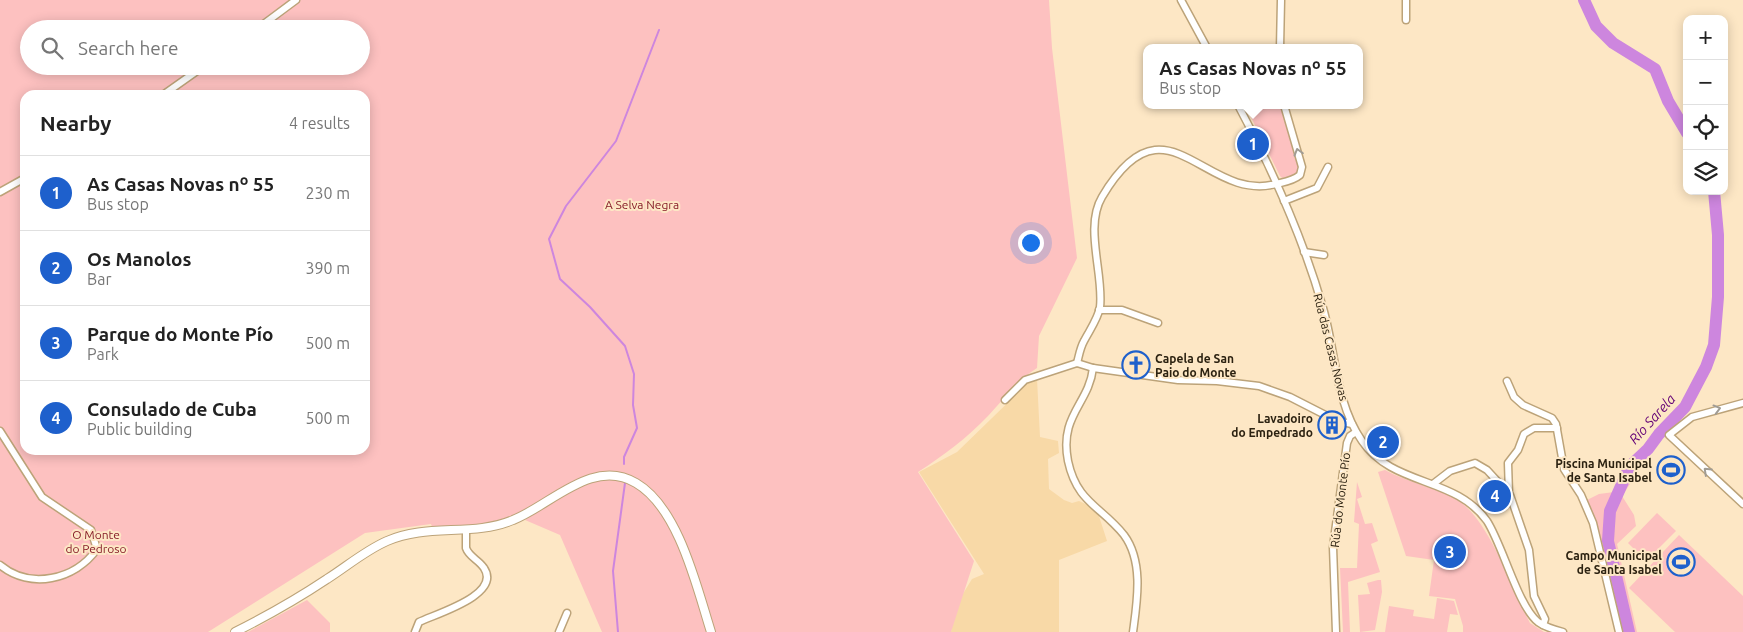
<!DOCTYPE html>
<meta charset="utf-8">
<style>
body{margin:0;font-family:Ubuntu,sans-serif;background:#f6f6f6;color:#222}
.controls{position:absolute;right:15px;top:15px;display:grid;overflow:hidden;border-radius:10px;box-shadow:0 2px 12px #0003}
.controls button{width:45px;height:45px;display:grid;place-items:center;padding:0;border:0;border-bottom:1px solid #e0e0e0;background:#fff;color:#222;font:25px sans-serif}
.you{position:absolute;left:1030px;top:242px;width:18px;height:18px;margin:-12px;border:4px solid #fff;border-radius:50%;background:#1a73e8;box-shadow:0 0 0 8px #1a73e833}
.badge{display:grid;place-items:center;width:32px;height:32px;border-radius:50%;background:#1e60cc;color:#fff;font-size:16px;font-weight:700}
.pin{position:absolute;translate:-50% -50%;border:2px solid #fff;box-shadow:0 1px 5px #0006}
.popup{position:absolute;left:1143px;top:44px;width:220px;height:65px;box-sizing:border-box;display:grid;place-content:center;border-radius:10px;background:#fff;filter:drop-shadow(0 1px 4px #0005);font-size:16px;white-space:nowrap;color:#767676}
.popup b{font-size:19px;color:#222}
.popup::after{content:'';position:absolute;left:50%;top:100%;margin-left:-10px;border:10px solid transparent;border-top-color:#fff}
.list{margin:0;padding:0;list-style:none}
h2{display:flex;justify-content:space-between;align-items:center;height:65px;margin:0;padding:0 20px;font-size:21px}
h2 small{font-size:16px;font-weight:400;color:#767676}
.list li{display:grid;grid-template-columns:32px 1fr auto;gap:15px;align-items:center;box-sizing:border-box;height:75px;padding:0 20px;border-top:1px solid #e0e0e0}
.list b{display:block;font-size:19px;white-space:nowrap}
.list p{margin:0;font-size:16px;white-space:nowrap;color:#767676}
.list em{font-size:16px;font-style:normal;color:#767676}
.icon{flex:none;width:28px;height:28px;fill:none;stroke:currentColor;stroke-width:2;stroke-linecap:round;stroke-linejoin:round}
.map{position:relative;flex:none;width:1743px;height:632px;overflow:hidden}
.search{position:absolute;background:#fff;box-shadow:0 2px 12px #0003;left:20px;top:20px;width:350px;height:55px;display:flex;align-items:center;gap:12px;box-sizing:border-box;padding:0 18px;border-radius:28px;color:#767676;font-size:19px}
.panel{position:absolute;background:#fff;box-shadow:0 2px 12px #0003;left:20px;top:90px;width:350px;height:365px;border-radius:15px}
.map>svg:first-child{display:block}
.built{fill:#f8d9a7}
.green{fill:#fdc1c0;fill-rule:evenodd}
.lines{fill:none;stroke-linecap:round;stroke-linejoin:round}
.stream{stroke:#cd86de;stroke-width:2}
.river{stroke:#cd86de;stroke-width:12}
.minor-casing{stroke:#bca379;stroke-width:9}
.tertiary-casing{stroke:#bca379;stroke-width:10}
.minor{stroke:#fff;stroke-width:6}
.tertiary{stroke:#fff;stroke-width:8}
.oneway{stroke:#a09c94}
.labels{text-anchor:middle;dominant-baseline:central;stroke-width:4;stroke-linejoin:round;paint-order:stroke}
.park-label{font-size:12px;fill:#871d29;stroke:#fde7c5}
.street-label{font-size:12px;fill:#2c2211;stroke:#fde7c5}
.poi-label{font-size:12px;font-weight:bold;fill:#2c2211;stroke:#fde7c5;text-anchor:end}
.water-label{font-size:14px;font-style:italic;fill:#640276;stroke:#fde7c5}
</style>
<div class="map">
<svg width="1743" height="632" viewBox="0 0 1743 632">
<rect width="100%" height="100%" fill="#fde7c5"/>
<polygon class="built" points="1037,379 1040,437 1058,441 1059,453 1048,459 1049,489 1064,500 1072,503 1079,501 1090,506 1098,513 1107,541 1059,560 1059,632 951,632 956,605 972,579 984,574 919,472 957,452 1029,382"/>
<g class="green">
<path d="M0,0H1049L1052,48L1077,258L1039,336L1037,368C1016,381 1005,398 988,416C967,438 943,456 918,472L974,561L951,632H602L560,535L525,520L572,483C550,496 527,513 502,519C479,526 456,526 432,527L431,524L365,533L208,632H0ZM29,29H361V66H29ZM25,95H365V450H25Z"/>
<polygon points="1245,105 1283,105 1299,166 1299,171 1296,175 1282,178 1280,176"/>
<path d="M1385,470C1408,483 1437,487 1459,501C1490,522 1512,589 1530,623L1544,632H1463V626L1455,599L1429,596L1434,560L1406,556L1378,472Z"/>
<polygon points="1630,471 1634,478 1622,496 1634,515 1636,526 1617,544 1637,632 1624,632 1603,547 1587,500 1599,494 1614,492"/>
<polygon points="1357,482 1362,497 1357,499 1365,524 1372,523 1378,541 1371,544 1380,572 1348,582 1350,632 1343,632 1340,568 1357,568 1359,524 1354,522"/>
<polygon points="1657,513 1676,531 1646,561 1628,543"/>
<polygon points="1679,535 1743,596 1743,632 1675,632 1629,588"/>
<polygon points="1378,580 1381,580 1382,592 1375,630 1360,632 1358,595 1370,594 1367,583"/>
<polygon points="1437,598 1454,601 1458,615 1450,614 1447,632 1385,632 1389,606 1414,610 1413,616 1434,619"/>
<polygon points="307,600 330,623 330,632 248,632"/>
</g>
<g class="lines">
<g class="stream">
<polyline points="624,464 624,457 637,428 633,405 634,374 625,346 590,307 560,279 549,239 566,206 616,141 659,30"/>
<polyline points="618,632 613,571 625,483"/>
</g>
<g class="river">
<polyline points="1584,0 1596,26 1613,43 1655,69 1668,101 1687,133"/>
<polyline points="1629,632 1608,541 1610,511 1630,466 1648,449 1659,434 1685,407 1706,367 1714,345 1718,297 1718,235 1714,191"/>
</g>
<g class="minor-casing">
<g id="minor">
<polyline points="1181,0 1207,48"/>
<polyline points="1406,20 1406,0"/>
<polyline points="257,29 296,0"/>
<polyline points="1280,48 1281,0"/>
<polyline points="163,95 204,66"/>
<path d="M1238,105C1272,169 1303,238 1323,308C1336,352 1335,402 1362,441C1393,487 1455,476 1487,521C1503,546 1518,606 1538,622C1545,627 1555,630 1563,632"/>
<polyline points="0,192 25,178"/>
<polyline points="1284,201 1317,188 1328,167"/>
<polyline points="1304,252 1324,255"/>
<polyline points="1099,310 1122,310 1158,323"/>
<path d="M1077,363C1079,356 1080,348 1084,341C1089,331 1098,319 1100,307C1104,275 1084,227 1102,197C1166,89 1204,203 1276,184C1284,182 1293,181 1300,175L1302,167L1284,105"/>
<path d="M1093,368C1089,404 1059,415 1068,461C1077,503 1101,506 1124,535C1144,562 1137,602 1133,632"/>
<polyline points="1507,381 1514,397 1523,405 1552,418 1556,424 1564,469 1581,495 1593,523 1619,632"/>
<polyline points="1005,400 1025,380 1077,363 1093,368 1178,380 1217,381 1259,386 1290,397 1337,421 1352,424"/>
<polyline points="1743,403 1692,417 1669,435 1743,504"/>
<path d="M0,431L42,497L91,530L97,549C75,580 30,590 0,565"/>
<polyline points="1433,484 1450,471 1475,463 1487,470 1510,495 1529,550 1534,596 1545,619 1543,625"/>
<polyline points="1509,494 1508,463 1518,450 1524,434 1534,428 1557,428"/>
<path d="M415,632L419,622C435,614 502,595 484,568C479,560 469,557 466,548V530"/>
<polyline points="559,632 567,613"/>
<polyline points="1336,632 1333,547 1347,443 1350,436 1356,432"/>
</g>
</g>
<g class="tertiary-casing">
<path id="tertiary" d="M235,632C267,616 297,599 327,579C346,567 366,550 387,541C427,523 473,537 513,520C551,505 593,457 636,483C679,508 697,588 711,632"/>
</g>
<use href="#minor" class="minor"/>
<use href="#tertiary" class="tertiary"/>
</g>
<defs><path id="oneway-chevron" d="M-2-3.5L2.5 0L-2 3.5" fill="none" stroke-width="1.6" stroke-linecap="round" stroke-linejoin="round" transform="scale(1.25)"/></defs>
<g class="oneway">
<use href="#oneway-chevron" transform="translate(1298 152) rotate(-106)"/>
<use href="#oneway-chevron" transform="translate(1717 409) rotate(-15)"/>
<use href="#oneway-chevron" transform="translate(1707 471) rotate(-137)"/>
</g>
<defs>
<g id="church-ring" transform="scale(1.4375)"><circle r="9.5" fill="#fde7c5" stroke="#1e60cc" stroke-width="1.5"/><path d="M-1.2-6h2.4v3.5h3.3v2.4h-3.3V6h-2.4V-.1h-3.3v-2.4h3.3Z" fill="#1e60cc"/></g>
<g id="building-ring" transform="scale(1.4375)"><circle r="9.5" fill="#fde7c5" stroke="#1e60cc" stroke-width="1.5"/><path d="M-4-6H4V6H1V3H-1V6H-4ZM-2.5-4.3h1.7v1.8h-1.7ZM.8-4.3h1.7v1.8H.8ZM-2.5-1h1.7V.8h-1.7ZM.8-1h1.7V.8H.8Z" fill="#1e60cc"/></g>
<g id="stadium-ring" transform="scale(1.4375)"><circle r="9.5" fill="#fde7c5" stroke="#1e60cc" stroke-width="1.5"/><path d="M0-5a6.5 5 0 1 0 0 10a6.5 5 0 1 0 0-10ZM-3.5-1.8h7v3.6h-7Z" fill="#1e60cc"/></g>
</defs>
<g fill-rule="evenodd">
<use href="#church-ring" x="1136" y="365"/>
<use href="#building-ring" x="1332" y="425"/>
<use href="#stadium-ring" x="1671" y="470"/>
<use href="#stadium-ring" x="1681" y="562"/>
</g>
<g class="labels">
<g class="park-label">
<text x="642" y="204">A Selva Negra</text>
<text x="96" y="534">O Monte<tspan x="96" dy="14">do Pedroso</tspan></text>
</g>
<g class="street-label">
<text transform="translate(1331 347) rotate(76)">Rúa das Casas Novas</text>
<text transform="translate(1340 500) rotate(-83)">Rúa do Monte Pío</text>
</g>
<g class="poi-label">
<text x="1155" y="358" text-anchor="start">Capela de San<tspan x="1155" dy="14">Paio do Monte</tspan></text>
<text x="1313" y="418">Lavadoiro<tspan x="1313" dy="14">do Empedrado</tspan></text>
<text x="1652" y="463">Piscina Municipal<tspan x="1652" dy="14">de Santa Isabel</tspan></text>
<text x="1662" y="555">Campo Municipal<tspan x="1662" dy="14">de Santa Isabel</tspan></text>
</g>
<g class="water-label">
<text transform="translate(1652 419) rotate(-48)">Río Sarela</text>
</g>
</g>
</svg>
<div class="controls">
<button>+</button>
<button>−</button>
<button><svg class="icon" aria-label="locate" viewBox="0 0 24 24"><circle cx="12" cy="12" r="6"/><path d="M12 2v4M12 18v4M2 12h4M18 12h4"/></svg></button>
<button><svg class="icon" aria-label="layers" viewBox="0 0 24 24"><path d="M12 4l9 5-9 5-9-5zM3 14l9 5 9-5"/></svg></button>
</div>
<div class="you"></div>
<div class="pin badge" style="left:1253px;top:144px">1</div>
<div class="popup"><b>As Casas Novas nº 55</b>Bus stop</div>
<div class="pin badge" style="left:1383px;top:442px">2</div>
<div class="pin badge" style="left:1450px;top:552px">3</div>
<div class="pin badge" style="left:1495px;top:496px">4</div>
<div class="search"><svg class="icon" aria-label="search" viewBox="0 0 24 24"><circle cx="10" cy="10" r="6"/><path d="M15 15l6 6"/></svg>Search here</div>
<section class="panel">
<h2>Nearby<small>4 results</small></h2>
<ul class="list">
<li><span class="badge">1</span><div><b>As Casas Novas nº 55</b><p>Bus stop</p></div><em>230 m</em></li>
<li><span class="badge">2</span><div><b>Os Manolos</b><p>Bar</p></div><em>390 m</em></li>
<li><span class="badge">3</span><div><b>Parque do Monte Pío</b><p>Park</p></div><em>500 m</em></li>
<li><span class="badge">4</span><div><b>Consulado de Cuba</b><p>Public building</p></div><em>500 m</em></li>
</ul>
</section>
</div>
